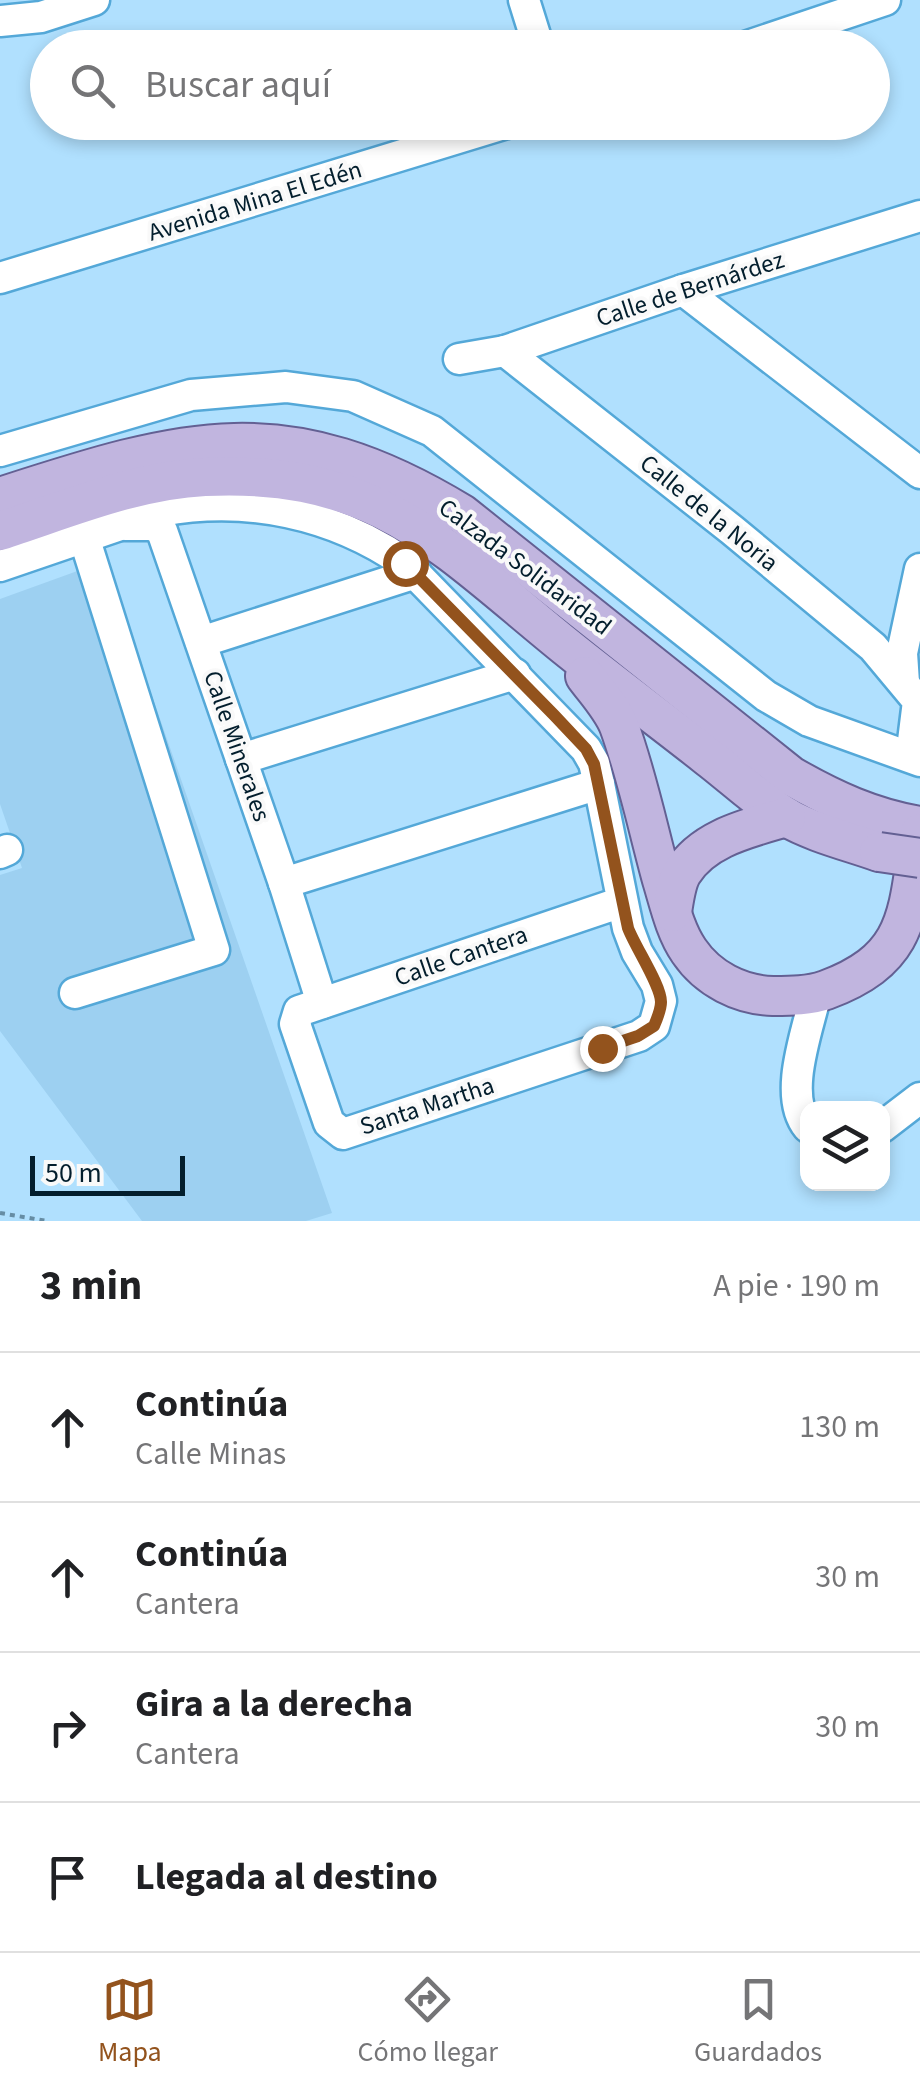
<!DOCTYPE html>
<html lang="es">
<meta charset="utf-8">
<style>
body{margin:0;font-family:"Source Sans 3",sans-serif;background:#f2f2f2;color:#202124}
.controls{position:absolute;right:30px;bottom:30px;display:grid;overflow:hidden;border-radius:20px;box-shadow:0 5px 15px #0003}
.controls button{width:90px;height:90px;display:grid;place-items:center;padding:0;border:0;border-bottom:2px solid #e0e0e0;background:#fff;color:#202124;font:50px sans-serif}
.scale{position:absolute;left:30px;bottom:25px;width:155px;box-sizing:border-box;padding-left:10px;border:5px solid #031e2d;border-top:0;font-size:28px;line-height:35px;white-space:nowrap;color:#031e2d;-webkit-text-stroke:8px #f9f9f9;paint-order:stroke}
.stop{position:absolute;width:30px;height:30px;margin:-22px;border:8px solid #93531d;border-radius:50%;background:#fff}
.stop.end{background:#93531d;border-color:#fff;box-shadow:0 2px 10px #0008}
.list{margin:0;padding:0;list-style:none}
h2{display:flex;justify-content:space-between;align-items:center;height:130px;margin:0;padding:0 40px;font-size:42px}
h2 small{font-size:32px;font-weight:400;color:#757577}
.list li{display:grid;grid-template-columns:65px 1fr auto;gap:30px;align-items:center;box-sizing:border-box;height:150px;padding:0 40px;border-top:2px solid #e0e0e0}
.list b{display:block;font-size:38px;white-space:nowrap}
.list p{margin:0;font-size:32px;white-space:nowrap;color:#757577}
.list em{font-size:32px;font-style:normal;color:#757577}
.icon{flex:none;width:55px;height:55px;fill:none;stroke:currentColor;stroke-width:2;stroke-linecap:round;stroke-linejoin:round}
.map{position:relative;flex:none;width:920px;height:1221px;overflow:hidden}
.search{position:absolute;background:#fff;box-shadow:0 5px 15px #0003;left:30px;right:30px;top:30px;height:110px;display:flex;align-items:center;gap:25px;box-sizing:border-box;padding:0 35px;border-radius:55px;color:#757577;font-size:38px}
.sheet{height:730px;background:#fff}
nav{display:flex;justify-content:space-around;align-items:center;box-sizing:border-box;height:140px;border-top:2px solid #e0e0e0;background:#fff;font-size:28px;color:#757577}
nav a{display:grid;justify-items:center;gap:5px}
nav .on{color:#93531d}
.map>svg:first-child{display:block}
.built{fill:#9dd0f1}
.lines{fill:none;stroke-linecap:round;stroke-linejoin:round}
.minor-casing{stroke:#54a8d8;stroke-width:35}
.major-casing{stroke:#636093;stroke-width:42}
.path{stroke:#668da4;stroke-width:4;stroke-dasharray:5 5;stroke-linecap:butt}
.minor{stroke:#fff;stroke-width:30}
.major{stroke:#c1b5df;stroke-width:38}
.major-bridge-casing{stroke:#636093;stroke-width:42;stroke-linecap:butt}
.major-bridge{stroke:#c1b5df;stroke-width:38}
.route{stroke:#93531d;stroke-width:12}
.labels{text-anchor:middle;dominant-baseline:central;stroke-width:8;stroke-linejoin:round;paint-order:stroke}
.street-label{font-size:25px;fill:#031e2d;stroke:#f9f9f9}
</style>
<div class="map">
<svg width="920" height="1221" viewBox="0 0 920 1221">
<rect width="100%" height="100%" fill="#b0e0fe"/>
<polygon class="built" points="105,561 332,1213 306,1221 142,1221 0,1031 0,875 22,868 0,804 0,599"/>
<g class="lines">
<g class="minor-casing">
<g id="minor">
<polyline points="524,0 539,48"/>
<polyline points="0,21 41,17 94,0"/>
<polyline points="742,48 885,0"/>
<polyline points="0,278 510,122"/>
<polyline points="683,290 920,473"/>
<polyline points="505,351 732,530 873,647 918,701 913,741 920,750"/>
<polyline points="459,359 505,351 683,290 920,216"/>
<polyline points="0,451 191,395 286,387 353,396 432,431 766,696 809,721 920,761"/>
<polyline points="125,525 153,525 162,531 284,883 322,1003"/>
<path d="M0,566L161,511C246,495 333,513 405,563L586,749L594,763L599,784L628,928L637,952L657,985L661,1001L654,1026L639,1036L343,1134L329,1123L295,1024L299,1011L622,902"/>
<polyline points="201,642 416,573"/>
<polyline points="904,683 902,653 920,569"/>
<polyline points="241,759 515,674"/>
<polyline points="0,853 7,850"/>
<polyline points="284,883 599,784"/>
<polyline points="75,993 214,950 84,537"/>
<path d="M808,1127C782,1095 808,1030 816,993"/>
<polyline points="882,1127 920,1098"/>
</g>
</g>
<g class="major-casing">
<g id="major">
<path d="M0,497C185,437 286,407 462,514L791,776C833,800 872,818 920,826"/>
<path d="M0,531C65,510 136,480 205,477C377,469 441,545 564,645C611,683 660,719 708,757C733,776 759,801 786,817C814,833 848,841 879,852"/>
<path d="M585,676C596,691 612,708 619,726C637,775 648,829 662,880C669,903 675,931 689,951C708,979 740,995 773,996C791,996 809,996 826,990C912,958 907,912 920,833"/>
<path d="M672,912C674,900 676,883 682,873C703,838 749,828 786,817"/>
</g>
</g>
<polyline class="path" points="0,1213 47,1221"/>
<use href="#minor" class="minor"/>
<use href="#major" class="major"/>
<g class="major-bridge-casing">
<polyline id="major-bridge" points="879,852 920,858"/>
</g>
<use href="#major-bridge" class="major-bridge"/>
</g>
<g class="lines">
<path class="route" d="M405,563L554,715L586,749L594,764L628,928C635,947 661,985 661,1002C661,1009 657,1019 654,1026L638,1036L602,1048"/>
</g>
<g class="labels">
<g class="street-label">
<text transform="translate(255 201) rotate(-17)">Avenida Mina El Edén</text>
<text transform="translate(690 289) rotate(-18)">Calle de Bernárdez</text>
<text transform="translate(709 513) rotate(39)">Calle de la Noria</text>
<text transform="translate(525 567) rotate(37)">Calzada Solidaridad</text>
<text transform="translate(237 746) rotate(71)">Calle Minerales</text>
<text transform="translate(461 956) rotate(-19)">Calle Cantera</text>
<text transform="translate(427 1106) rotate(-18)">Santa Martha</text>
</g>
</g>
</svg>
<div class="controls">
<button><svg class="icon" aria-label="layers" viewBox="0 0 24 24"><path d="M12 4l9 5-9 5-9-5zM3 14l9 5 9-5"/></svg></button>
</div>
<div class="scale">50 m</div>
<div class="stop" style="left:405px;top:563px"></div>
<div class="stop end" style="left:602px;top:1048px"></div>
<div class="search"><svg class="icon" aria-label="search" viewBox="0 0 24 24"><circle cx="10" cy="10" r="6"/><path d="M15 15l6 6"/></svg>Buscar aquí</div>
</div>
<section class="sheet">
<h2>3 min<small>A pie · 190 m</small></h2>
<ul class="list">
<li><svg class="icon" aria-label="ahead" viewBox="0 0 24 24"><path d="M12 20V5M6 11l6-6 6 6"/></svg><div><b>Continúa</b><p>Calle Minas</p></div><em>130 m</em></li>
<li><svg class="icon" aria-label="ahead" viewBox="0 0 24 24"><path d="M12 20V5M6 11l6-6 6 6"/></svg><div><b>Continúa</b><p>Cantera</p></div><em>30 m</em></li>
<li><svg class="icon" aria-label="right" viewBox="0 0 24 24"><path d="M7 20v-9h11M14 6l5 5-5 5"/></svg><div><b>Gira a la derecha</b><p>Cantera</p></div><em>30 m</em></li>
<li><svg class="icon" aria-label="arrive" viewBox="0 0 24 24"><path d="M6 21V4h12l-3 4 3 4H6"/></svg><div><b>Llegada al destino</b></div></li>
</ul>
</section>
<nav>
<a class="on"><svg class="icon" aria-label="map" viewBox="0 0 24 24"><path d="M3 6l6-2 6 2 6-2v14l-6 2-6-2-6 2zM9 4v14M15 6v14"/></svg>Mapa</a>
<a><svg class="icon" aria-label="directions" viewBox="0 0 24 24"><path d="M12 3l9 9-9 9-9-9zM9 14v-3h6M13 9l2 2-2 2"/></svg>Cómo llegar</a>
<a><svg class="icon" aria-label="saved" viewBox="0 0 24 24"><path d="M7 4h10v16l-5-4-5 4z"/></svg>Guardados</a>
</nav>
